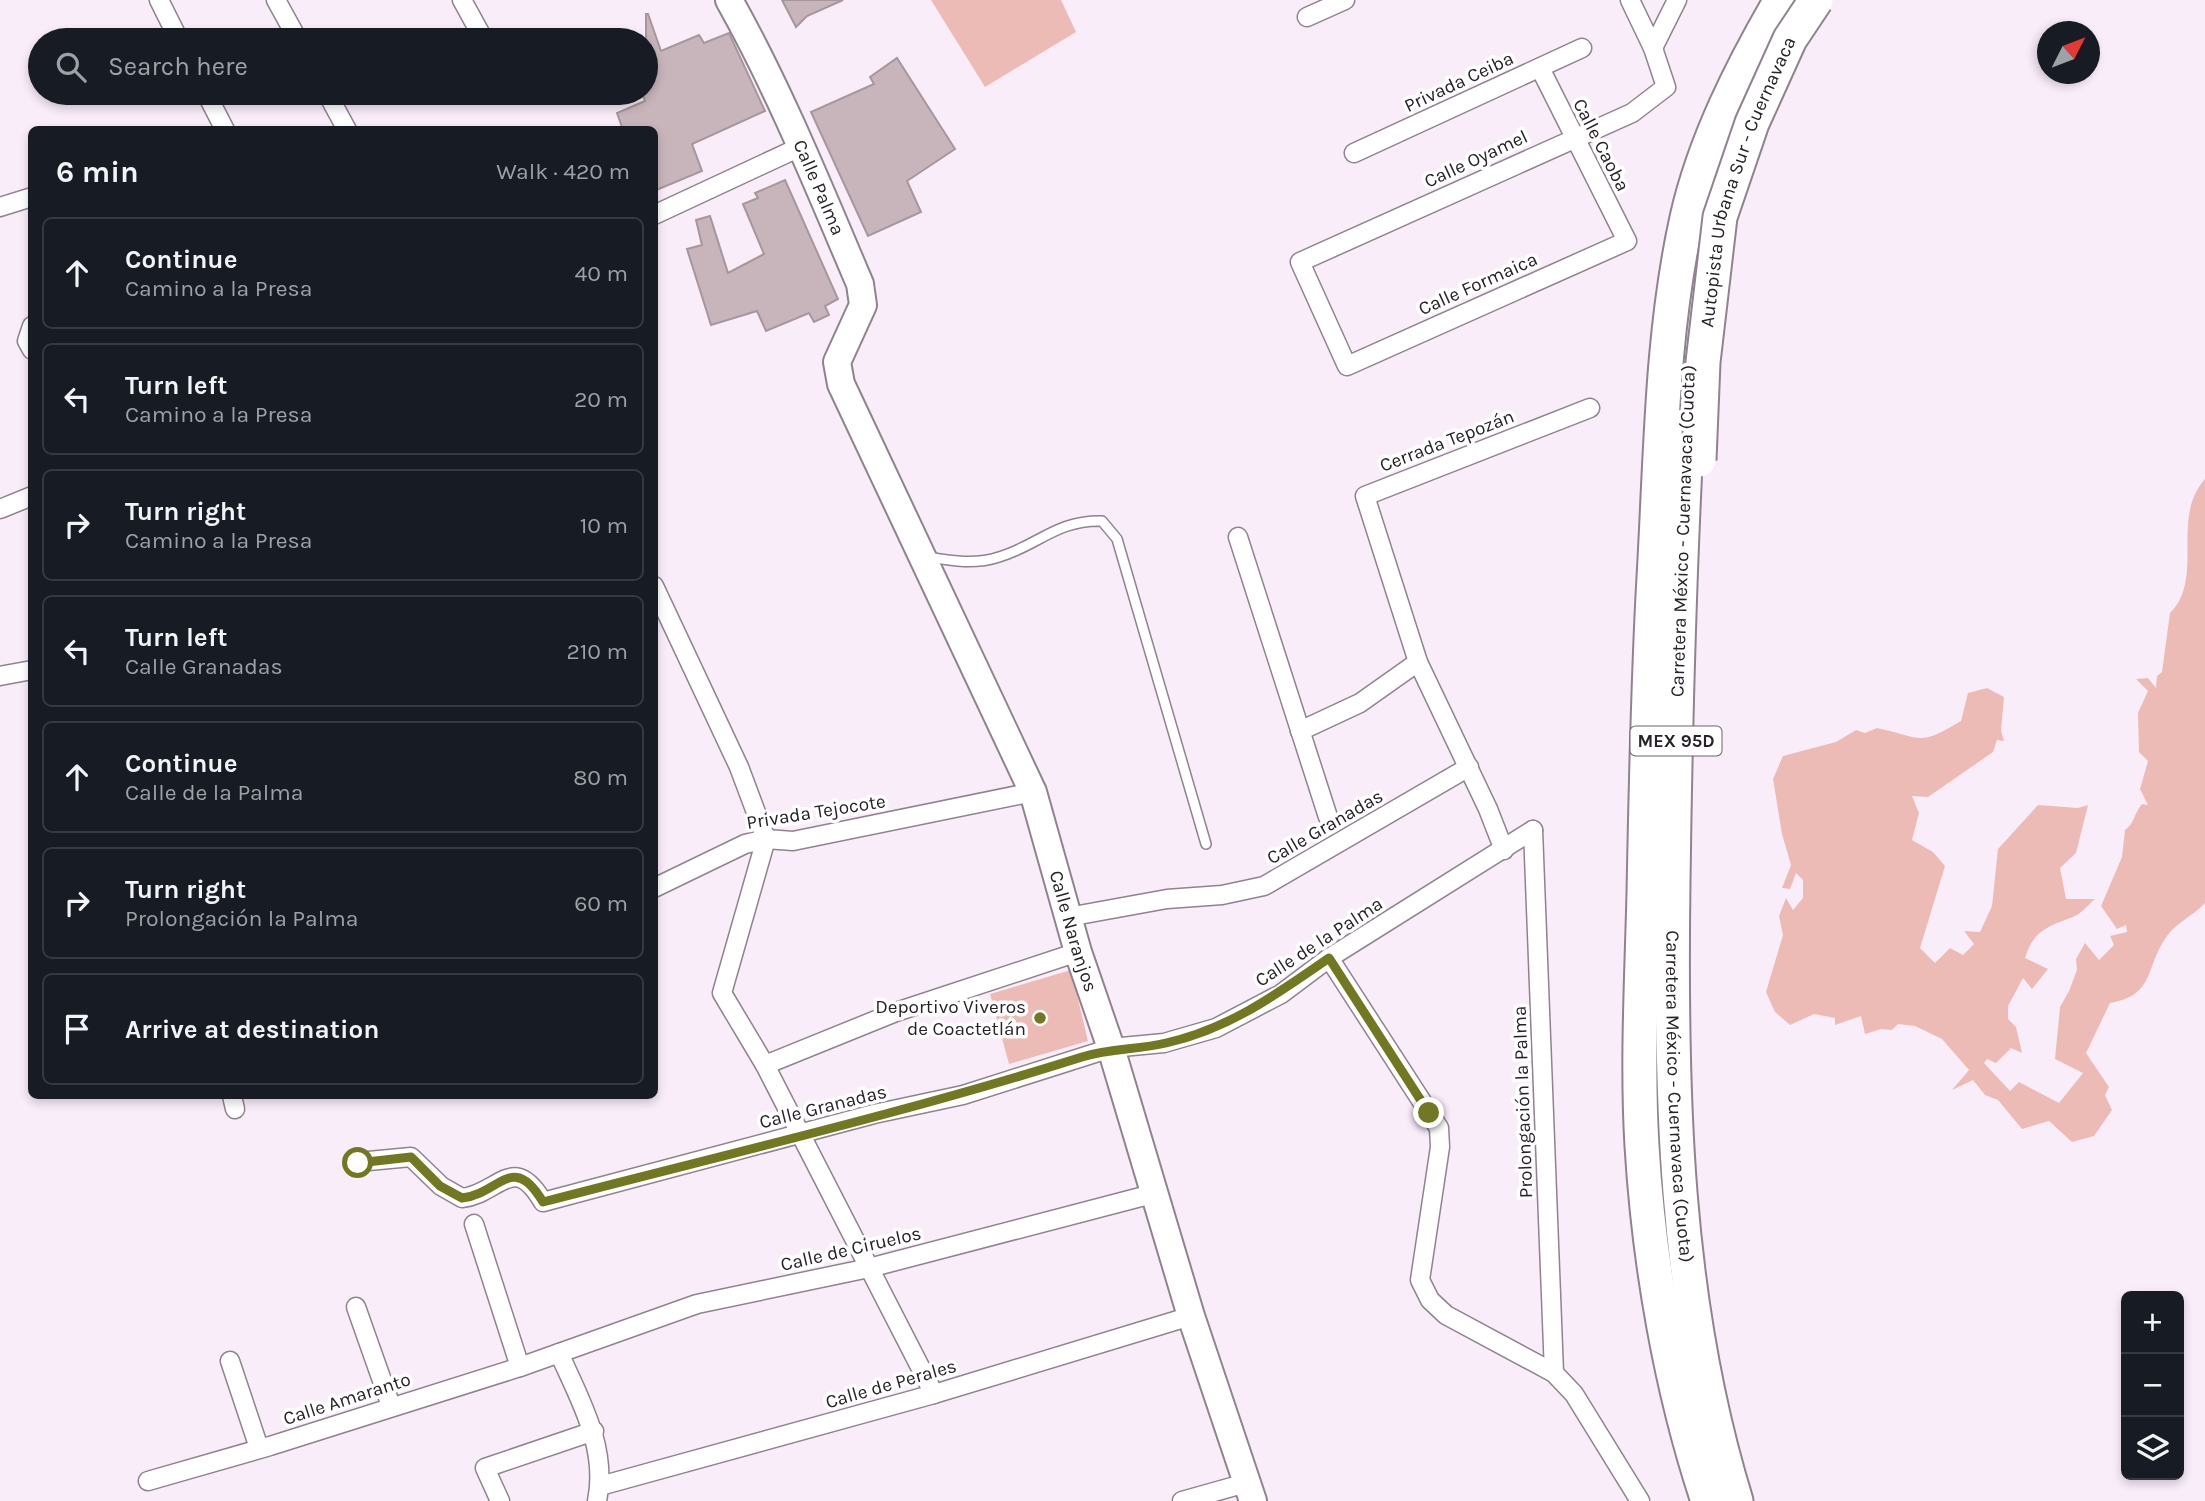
<!DOCTYPE html>
<meta charset="utf-8">
<style>
body{margin:0;font-family:Karla,sans-serif;background:#20242c;color:#f1f3f6}
.controls{position:absolute;right:21px;bottom:21px;display:grid;overflow:hidden;border-radius:10px;box-shadow:0 4px 10px #0003}
.controls button{width:63px;height:63px;display:grid;place-items:center;padding:0;border:0;border-bottom:2px solid #363941;background:#171b24;color:#f1f3f6;font:35px sans-serif}
.compass{position:absolute;left:2037px;top:21px;width:63px;height:63px;border-radius:50%;background:#171b24;box-shadow:0 4px 10px #0003;rotate:48deg}
.stop{position:absolute;width:21px;height:21px;margin:-16px;border:5px solid #727822;border-radius:50%;background:#fff}
.stop.end{background:#727822;border-color:#fff;box-shadow:0 2px 7px #0008}
.list{margin:0;padding:0;list-style:none}
h2{display:flex;justify-content:space-between;align-items:center;height:91px;margin:0;padding:0 28px;font-size:30px}
h2 small{font-size:23px;font-weight:400;color:#9ea1a6}
.list li{display:grid;grid-template-columns:46px 1fr auto;gap:21px;align-items:center;box-sizing:border-box;height:112px;margin:0 14px 14px;padding:0 14px;border:2px solid #363941;border-radius:10px}
.list b{display:block;font-size:26px;white-space:nowrap}
.list p{margin:0;font-size:23px;white-space:nowrap;color:#9ea1a6}
.list em{font-size:23px;font-style:normal;color:#9ea1a6}
.icon{flex:none;width:38px;height:38px;fill:none;stroke:currentColor;stroke-width:2;stroke-linecap:round;stroke-linejoin:round}
.map{position:relative;flex:none;width:2205px;height:1501px;overflow:hidden}
.search{position:absolute;background:#171b24;box-shadow:0 4px 10px #0003;left:28px;top:28px;width:630px;height:77px;display:flex;align-items:center;gap:18px;box-sizing:border-box;padding:0 24px;border-radius:38px;color:#9ea1a6;font-size:26px}
.panel{position:absolute;background:#171b24;box-shadow:0 4px 10px #0003;left:28px;top:126px;width:630px;height:973px;border-radius:10px}
.map>svg:first-child{display:block}
.green{fill:#edbbb6}
.building{fill:#c7b5bb;stroke:#a7969b;stroke-width:2}
.lines{fill:none;stroke-linecap:round;stroke-linejoin:round}
.lane-casing{stroke:#8f838f;stroke-width:12}
.street-casing{stroke:#8f838f;stroke-width:21}
.secondary-casing{stroke:#8f838f;stroke-width:30}
.highway-casing{stroke:#8f838f;stroke-width:37}
.lane{stroke:#fff;stroke-width:9}
.street{stroke:#fff;stroke-width:18}
.secondary{stroke:#fff;stroke-width:26}
.highway{stroke:#fff;stroke-width:33}
.highway-bridge-casing{stroke:#8f838f;stroke-width:37;stroke-linecap:butt}
.highway-bridge{stroke:#fff;stroke-width:33}
.route{stroke:#727822;stroke-width:9}
.poi-dot{fill:#727822;stroke:#fff;stroke-width:2.5}
.labels{text-anchor:middle;dominant-baseline:central;stroke-width:7;stroke-linejoin:round;paint-order:stroke}
.shield{fill:#fff;stroke:#686468;stroke-width:2}
.shield-label{font-size:18px;font-weight:bold;fill:#272227}
.street-label{font-size:19px;fill:#272227;stroke:#fff}
.poi-label{font-size:19px;fill:#272227;stroke:#fff;text-anchor:end}
</style>
<div class="map">
<svg width="2205" height="1501" viewBox="0 0 2205 1501">
<rect width="100%" height="100%" fill="#faedfa"/>
<g class="green">
<polygon points="931,0 1061,0 1076,32 985,87"/>
<path d="M2205,479V903C2194,915 2176,923 2167,936C2144,968 2156,995 2110,1003L2086,1053L2109,1087L2105,1095L2112,1110L2094,1136L2072,1142L2049,1121L2022,1129L1998,1100L1985,1095L1973,1080L1952,1090L1969,1070L1942,1039L1915,1026L1898,1024L1892,1030L1881,1029L1865,1034L1861,1016L1835,1025V1018L1814,1014L1790,1025L1775,1012L1766,992L1783,935L1779,916L1786,898L1793,910L1803,898V880L1796,873L1790,889L1782,888L1791,865L1782,834L1773,779L1783,756L1836,742L1856,730L1865,733L1877,728C1924,738 1917,747 1961,721L1968,693L1987,688L2004,697L2001,731L2004,741L1997,740L1993,752L1928,797L1912,796L1919,813L1912,840L1933,852L1945,866L1920,948L1935,963L1950,948L1963,955L1974,944L1964,931L1980,932L1992,906L1998,849L2038,805L2078,808L2088,805L2076,853L2060,868L2066,899H2095C2088,905 2081,914 2073,917C2048,926 2033,931 2025,958L2048,969L2032,989L2023,978L2008,1006V1019L2016,1027L2022,1053L2011,1048L1996,1063L1987,1059L1984,1063L2010,1091L2019,1082L2059,1103L2083,1073L2055,1059L2060,1007L2069,991L2077,970L2076,959L2085,943L2099,960L2114,945L2110,936L2127,932L2126,925L2117,929L2101,906L2122,857L2125,830C2135,823 2134,813 2142,804L2148,805L2140,789L2148,761L2139,752L2138,713L2148,691L2136,679L2148,678L2156,688L2157,676L2162,672L2170,613C2205,579 2170,517 2205,479Z"/>
<polygon points="1071,970 1088,1041 1009,1064 990,994"/>
</g>
<g class="building">
<polygon points="782,0 843,0 807,16 796,27"/>
<polygon points="646,14 648,14 661,51 699,35 704,43 729,33 765,111 692,144 702,171 654,191 654,130 623,130 617,113 645,101 642,93 646,93"/>
<polygon points="897,58 955,149 907,181 921,212 868,236 811,112 874,84 870,77"/>
<polygon points="785,180 838,299 825,306 829,315 814,322 809,313 766,331 757,311 711,325 687,249 702,245 696,220 710,216 728,273 764,254 743,204 758,198 755,193"/>
</g>
<g class="lines">
<g class="lane-casing">
<path id="lane" d="M928,557C952,561 975,565 999,557C1039,545 1056,520 1102,521L1117,539L1206,844"/>
</g>
<g class="street-casing">
<g id="street">
<polyline points="159,0 179,40"/>
<polyline points="276,0 298,40"/>
<polyline points="462,0 484,40"/>
<polyline points="1307,17 1345,0"/>
<polyline points="1653,48 1677,0"/>
<polyline points="1540,68 1627,241 1347,366 1300,262 1632,113 1666,87 1653,48 1630,0"/>
<polyline points="206,93 225,130"/>
<polyline points="327,93 347,130"/>
<polyline points="1354,153 1582,48"/>
<polyline points="0,207 32,197"/>
<polyline points="654,215 800,147"/>
<polyline points="32,326 27,341 32,350"/>
<polyline points="0,509 32,496"/>
<polyline points="1238,537 1328,817"/>
<polyline points="654,586 739,767 766,839 722,993 765,1065 934,1394"/>
<polyline points="0,676 32,670"/>
<polyline points="1300,731 1360,703 1418,662"/>
<polyline points="1533,830 1554,1373"/>
<polyline points="1504,850 1488,809 1418,662 1365,496 1590,408"/>
<polyline points="654,888 745,844 766,839 793,841 1033,792"/>
<polyline points="1068,917 1167,899 1222,895 1264,886 1469,767"/>
<polyline points="1329,958 1439,1128 1440,1147 1420,1280 1430,1300 1446,1315 1554,1373 1574,1394 1640,1501"/>
<polyline points="765,1065 896,1012 1078,952"/>
<polyline points="232,1096 235,1109"/>
<path d="M358,1162L411,1157L441,1186L462,1198C499,1194 513,1151 543,1202L874,1114L963,1095L1111,1048L1164,1043L1216,1028L1281,994L1329,958L1533,830"/>
<polyline points="474,1224 520,1367"/>
<polyline points="356,1307 391,1406"/>
<path d="M559,1353C580,1400 608,1448 597,1501"/>
<polyline points="230,1361 259,1448"/>
<polyline points="148,1481 270,1446 520,1367 697,1304 869,1268 1156,1193"/>
<polyline points="600,1486 934,1394 1191,1316"/>
<polyline points="500,1501 485,1468 594,1431"/>
<polyline points="1182,1501 1246,1483"/>
</g>
</g>
<g class="secondary-casing">
<g id="secondary">
<path id="s1" d="M729,0C780,91 819,188 860,284L863,305L837,362L841,384L1033,792L1078,952L1111,1048L1191,1316L1253,1501"/>
</g>
</g>
<g class="highway-casing">
<g id="highway">
<path id="s2" d="M1687,425C1679,577 1675,729 1673,882C1670,1090 1674,1300 1736,1501"/>
<path d="M1708,1501C1671,1390 1649,1263 1642,1146C1637,1062 1642,977 1644,893C1646,787 1648,683 1654,577C1661,458 1661,335 1687,218C1704,142 1742,67 1781,0"/>
</g>
</g>
<use href="#lane" class="lane"/>
<use href="#street" class="street"/>
<use href="#secondary" class="secondary"/>
<use href="#highway" class="highway"/>
<g class="highway-bridge-casing">
<g id="highway-bridge">
<path id="s3" d="M1699,460L1703,362L1720,217L1752,123L1790,39L1816,0"/>
</g>
</g>
<use href="#highway-bridge" class="highway-bridge"/>
</g>
<g class="lines">
<path class="route" d="M358,1163L411,1157L440,1186L462,1198C499,1194 513,1151 543,1202C723,1155 905,1113 1082,1057C1112,1048 1137,1050 1166,1043C1229,1029 1277,994 1329,958L1429,1113"/>
</g>
<circle class="poi-dot" cx="1040" cy="1018" r="7"/>
<g class="labels">
<rect class="shield" x="1630.5" y="726.5" width="91" height="29" rx="5"/>
<g class="shield-label">
<text x="1676" y="741">MEX 95D</text>
</g>
<g class="street-label">
<text transform="translate(1459 82) rotate(-25)">Privada Ceiba</text>
<text transform="translate(1601 145) rotate(63)">Calle Caoba</text>
<text transform="translate(1476 159) rotate(-25)">Calle Oyamel</text>
<text stroke="none"><textPath href="#s3" startOffset="285">Autopista Urbana Sur - Cuernavaca</textPath></text>
<text stroke="none"><textPath href="#s1" startOffset="208">Calle Palma</textPath></text>
<text transform="translate(1478 284) rotate(-24)">Calle Formaica</text>
<text transform="translate(1447 441) rotate(-21)">Cerrada Tepozán</text>
<text transform="translate(1683 531) rotate(-88)">Carretera México - Cuernavaca (Cuota)</text>
<text transform="translate(816 812) rotate(-9)">Privada Tejocote</text>
<text transform="translate(1325 827) rotate(-30)">Calle Granadas</text>
<text stroke="none"><textPath href="#s1" startOffset="1015">Calle Naranjos</textPath></text>
<text transform="translate(1319 942) rotate(-33)">Calle de la Palma</text>
<text stroke="none"><textPath href="#s2" startOffset="672">Carretera México - Cuernavaca (Cuota)</textPath></text>
<text transform="translate(1523 1102) rotate(-92)">Prolongación la Palma</text>
<text transform="translate(823 1107) rotate(-14)">Calle Granadas</text>
<text transform="translate(851 1249) rotate(-13)">Calle de Ciruelos</text>
<text transform="translate(891 1384) rotate(-16)">Calle de Perales</text>
<text transform="translate(347 1399) rotate(-18)">Calle Amaranto</text>
</g>
<g class="poi-label">
<text x="1026" y="1007">Deportivo Viveros<tspan x="1026" dy="22">de Coactetlán</tspan></text>
</g>
</g>
</svg>
<div class="controls">
<button>+</button>
<button>−</button>
<button><svg class="icon" aria-label="layers" viewBox="0 0 24 24"><path d="M12 4l9 5-9 5-9-5zM3 14l9 5 9-5"/></svg></button>
</div>
<svg class="compass" viewBox="-18 -18 36 36"><path d="M0-13l5 13h-10z" fill="#e53935"/><path d="M0 13l5-13h-10z" fill="#9ea1a6"/></svg>
<div class="stop" style="left:358px;top:1163px"></div>
<div class="stop end" style="left:1429px;top:1113px"></div>
<div class="search"><svg class="icon" aria-label="search" viewBox="0 0 24 24"><circle cx="10" cy="10" r="6"/><path d="M15 15l6 6"/></svg>Search here</div>
<section class="panel">
<h2>6 min<small>Walk · 420 m</small></h2>
<ul class="list">
<li><svg class="icon" aria-label="ahead" viewBox="0 0 24 24"><path d="M12 20V5M6 11l6-6 6 6"/></svg><div><b>Continue</b><p>Camino a la Presa</p></div><em>40 m</em></li>
<li><svg class="icon" aria-label="left" viewBox="0 0 24 24"><path d="M17 20v-9H6M10 6l-5 5 5 5"/></svg><div><b>Turn left</b><p>Camino a la Presa</p></div><em>20 m</em></li>
<li><svg class="icon" aria-label="right" viewBox="0 0 24 24"><path d="M7 20v-9h11M14 6l5 5-5 5"/></svg><div><b>Turn right</b><p>Camino a la Presa</p></div><em>10 m</em></li>
<li><svg class="icon" aria-label="left" viewBox="0 0 24 24"><path d="M17 20v-9H6M10 6l-5 5 5 5"/></svg><div><b>Turn left</b><p>Calle Granadas</p></div><em>210 m</em></li>
<li><svg class="icon" aria-label="ahead" viewBox="0 0 24 24"><path d="M12 20V5M6 11l6-6 6 6"/></svg><div><b>Continue</b><p>Calle de la Palma</p></div><em>80 m</em></li>
<li><svg class="icon" aria-label="right" viewBox="0 0 24 24"><path d="M7 20v-9h11M14 6l5 5-5 5"/></svg><div><b>Turn right</b><p>Prolongación la Palma</p></div><em>60 m</em></li>
<li><svg class="icon" aria-label="arrive" viewBox="0 0 24 24"><path d="M6 21V4h12l-3 4 3 4H6"/></svg><div><b>Arrive at destination</b></div></li>
</ul>
</section>
</div>
